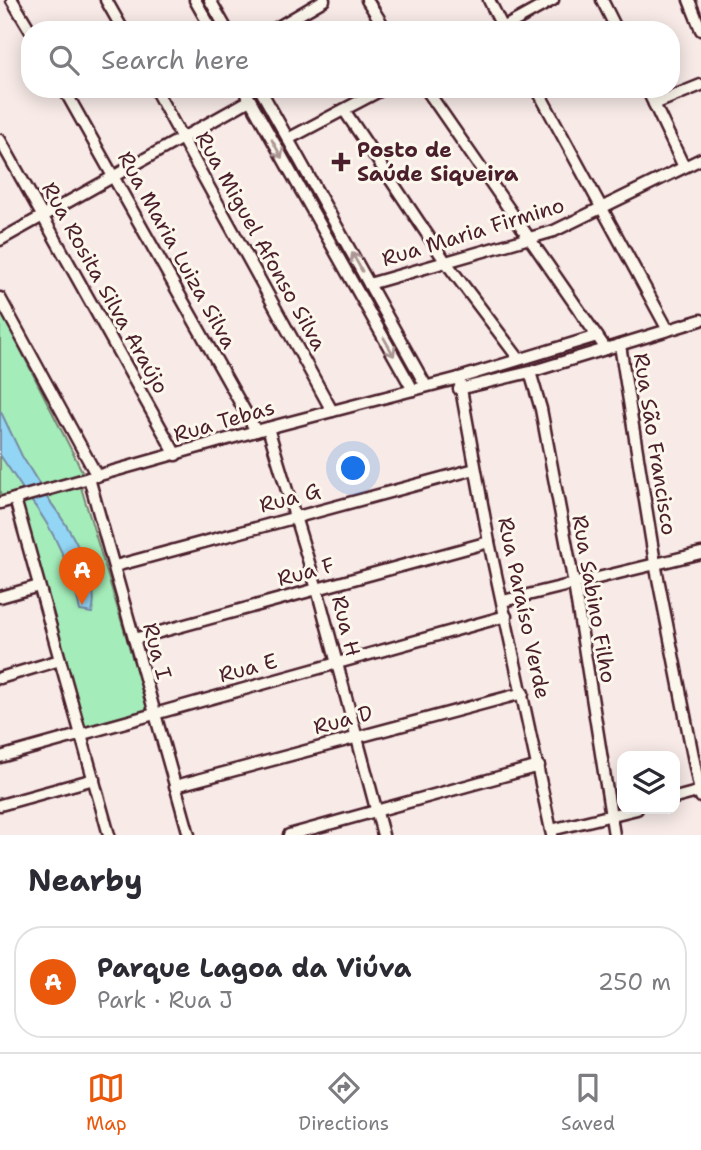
<!DOCTYPE html>
<meta charset="utf-8">
<style>
body{margin:0;font-family:"Shantell Sans",sans-serif;background:#f7f7f7;color:#2b2b33}
.controls{position:absolute;right:21px;bottom:21px;display:grid;overflow:hidden;border-radius:14px;box-shadow:0 4px 18px #0003}
.controls button{width:63px;height:63px;display:grid;place-items:center;padding:0;border:0;border-bottom:2px solid #e1e1e2;background:#fff;color:#2b2b33;font:35px sans-serif}
.you{position:absolute;left:354px;top:469px;width:24px;height:24px;margin:-18px;border:5px solid #fff;border-radius:50%;background:#1a73e8;box-shadow:0 0 0 10px #1a73e833}
.badge{display:grid;place-items:center;width:46px;height:46px;border-radius:50%;background:#ea580c;color:#fff;font-size:23px;font-weight:700}
.pin{position:absolute;translate:-50% -58px;filter:drop-shadow(0 2px 4px #0008)}
.pin::after{content:'';position:absolute;top:37px;width:24px;height:21px;background:inherit;clip-path:polygon(0 0,100% 0,50% 100%)}
.list{margin:0;padding:0;list-style:none}
h2{display:flex;justify-content:space-between;align-items:center;height:91px;margin:0;padding:0 28px;font-size:30px}
h2 small{font-size:23px;font-weight:400;color:#7c7c81}
.list li{display:grid;grid-template-columns:46px 1fr auto;gap:21px;align-items:center;box-sizing:border-box;height:112px;margin:0 14px 14px;padding:0 14px;border:2px solid #e1e1e2;border-radius:28px}
.list b{display:block;font-size:26px;white-space:nowrap}
.list p{margin:0;font-size:23px;white-space:nowrap;color:#7c7c81}
.list em{font-size:23px;font-style:normal;color:#7c7c81}
.icon{flex:none;width:38px;height:38px;fill:none;stroke:currentColor;stroke-width:2;stroke-linecap:round;stroke-linejoin:round}
.map{position:relative;flex:none;width:701px;height:835px;overflow:hidden}
.search{position:absolute;background:#fff;box-shadow:0 4px 18px #0003;left:21px;right:21px;top:21px;height:77px;display:flex;align-items:center;gap:18px;box-sizing:border-box;padding:0 24px;border-radius:28px;color:#7c7c81;font-size:26px}
.sheet{height:217px;background:#fff}
nav{display:flex;justify-content:space-around;align-items:center;box-sizing:border-box;height:98px;border-top:2px solid #e1e1e2;background:#fff;font-size:19px;color:#7c7c81}
nav a{display:grid;justify-items:center;gap:4px}
nav .on{color:#ea580c}
.map>svg:first-child{display:block}
.green{fill:#a4edba;stroke:#778672;stroke-width:2}
.water{fill:#93d5f5;stroke:#768ca4;stroke-width:2}
.lines{fill:none;stroke-linecap:round;stroke-linejoin:round}
.street-casing{stroke:#4a1f2b;stroke-width:15}
.street{stroke:#fbf7ec;stroke-width:10}
.oneway{stroke:#ab9695}
.poi-dot{fill:#4a1f2b;stroke:#fbf7ec;stroke-width:2.5}
.labels{text-anchor:middle;dominant-baseline:central;stroke-width:6;stroke-linejoin:round;paint-order:stroke}
.poi-label{font-size:21px;font-weight:bold;fill:#4a1f2b;stroke:#fbf7ec;text-anchor:start}
.street-label{font-size:21px;fill:#4a1f2b;stroke:#fbf7ec}
</style>
<div class="map">
<svg width="701" height="835" viewBox="0 0 701 835">
<rect width="100%" height="100%" fill="#f7eae7"/>
<filter id="ink" filterUnits="userSpaceOnUse"><feTurbulence type="fractalNoise" baseFrequency=".0143" numOctaves="2"/><feDisplacementMap in="SourceGraphic" scale="14" xChannelSelector="R" yChannelSelector="G"/><feConvolveMatrix kernelMatrix="1 2 1 2 8 2 1 2 1" color-interpolation-filters="sRGB"/></filter>
<g filter="url(#ink)">
<g class="green">
<polygon points="0,309 84,475 0,500"/>
<polygon points="80,484 148,709 83,727 19,500"/>
</g>
<g class="water">
<polygon points="0,410 22,456 41,487 25,492 0,455"/>
<path d="M44,494C66,521 102,578 92,613L80,611C73,572 54,529 29,498Z"/>
</g>
<g class="lines">
<g class="street-casing">
<g id="street">
<polyline points="12,0 30,30"/>
<polyline points="106,0 123,30"/>
<polyline points="195,0 212,30"/>
<polyline points="210,0 227,30"/>
<polyline points="367,0 386,30"/>
<polyline points="489,0 504,30"/>
<polyline points="602,0 617,30"/>
<polyline points="689,0 701,30"/>
<polyline points="273,30 324,0"/>
<polyline points="499,30 553,0"/>
<polyline points="64,89 256,431"/>
<polyline points="155,89 332,411"/>
<polyline points="244,89 413,390"/>
<polyline points="260,89 426,386"/>
<polyline points="426,89 606,349"/>
<polyline points="537,89 668,330"/>
<polyline points="647,89 684,167"/>
<polyline points="654,104 701,85"/>
<polyline points="344,110 445,261 519,359"/>
<polyline points="288,139 383,89"/>
<polyline points="0,140 176,455"/>
<polyline points="0,240 250,100"/>
<polyline points="369,284 554,231 701,159"/>
<polyline points="0,298 97,476"/>
<polyline points="620,345 655,563 701,797"/>
<polyline points="530,372 541,409 574,584 614,835"/>
<polyline points="459,378 489,542 552,835"/>
<polyline points="459,389 530,372 701,320"/>
<polyline points="268,428 317,589 383,835"/>
<polyline points="89,478 189,835"/>
<polyline points="15,499 109,835"/>
<polyline points="0,503 256,431 459,378 597,336"/>
<polyline points="115,566 475,469"/>
<polyline points="0,597 39,586"/>
<polyline points="503,601 701,553"/>
<polyline points="134,639 489,542"/>
<polyline points="0,678 60,660"/>
<polyline points="0,757 506,616"/>
<polyline points="175,786 523,693"/>
<polyline points="675,798 701,791"/>
<polyline points="0,805 94,779"/>
<polyline points="551,830 637,809"/>
<polyline points="289,835 539,766"/>
</g>
</g>
<use href="#street" class="street"/>
</g>
<defs><path id="oneway-shaft" d="M-6 0H5M1.5-3L5.5 0L1.5 3" fill="none" stroke-width="1.6" stroke-linecap="round" stroke-linejoin="round" transform="scale(1.75)"/></defs>
<g class="oneway">
<use href="#oneway-shaft" transform="translate(277 149) rotate(61)"/>
<use href="#oneway-shaft" transform="translate(357 262) rotate(-119)"/>
<use href="#oneway-shaft" transform="translate(389 347) rotate(61)"/>
</g>
</g>
<path class="poi-dot" d="M337.5 151.5h7v7h7v7h-7v7h-7v-7h-7v-7h7z"/>
<g class="labels">
<g class="poi-label">
<text x="357" y="150">Posto de<tspan x="357" dy="24">Saúde Siqueira</tspan></text>
</g>
<g class="street-label">
<text transform="translate(473 232) rotate(-17)">Rua Maria Firmino</text>
<text transform="translate(261 241) rotate(61)">Rua Miguel Afonso Silva</text>
<text transform="translate(177 250) rotate(61)">Rua Maria Luiza Silva</text>
<text transform="translate(105 288) rotate(61)">Rua Rosita Silva Araújo</text>
<text transform="translate(224 421) rotate(-16)">Rua Tebas</text>
<text transform="translate(655 444) rotate(81)">Rua São Francisco</text>
<text transform="translate(290 498) rotate(-15)">Rua G</text>
<text transform="translate(306 572) rotate(-15)">Rua F</text>
<text transform="translate(594 599) rotate(80)">Rua Sabino Filho</text>
<text transform="translate(524 608) rotate(78)">Rua Paraíso Verde</text>
<text transform="translate(346 626) rotate(76)">Rua H</text>
<text transform="translate(157 651) rotate(75)">Rua I</text>
<text transform="translate(248 668) rotate(-15)">Rua E</text>
<text transform="translate(343 720) rotate(-15)">Rua D</text>
</g>
</g>
</svg>
<div class="controls">
<button><svg class="icon" aria-label="layers" viewBox="0 0 24 24"><path d="M12 4l9 5-9 5-9-5zM3 14l9 5 9-5"/></svg></button>
</div>
<div class="you"></div>
<div class="pin badge" style="left:82px;top:605px">A</div>
<div class="search"><svg class="icon" aria-label="search" viewBox="0 0 24 24"><circle cx="10" cy="10" r="6"/><path d="M15 15l6 6"/></svg>Search here</div>
</div>
<section class="sheet">
<h2>Nearby<small></small></h2>
<ul class="list">
<li><span class="badge">A</span><div><b>Parque Lagoa da Viúva</b><p>Park · Rua J</p></div><em>250 m</em></li>
</ul>
</section>
<nav>
<a class="on"><svg class="icon" aria-label="map" viewBox="0 0 24 24"><path d="M3 6l6-2 6 2 6-2v14l-6 2-6-2-6 2zM9 4v14M15 6v14"/></svg>Map</a>
<a><svg class="icon" aria-label="directions" viewBox="0 0 24 24"><path d="M12 3l9 9-9 9-9-9zM9 14v-3h6M13 9l2 2-2 2"/></svg>Directions</a>
<a><svg class="icon" aria-label="saved" viewBox="0 0 24 24"><path d="M7 4h10v16l-5-4-5 4z"/></svg>Saved</a>
</nav>
